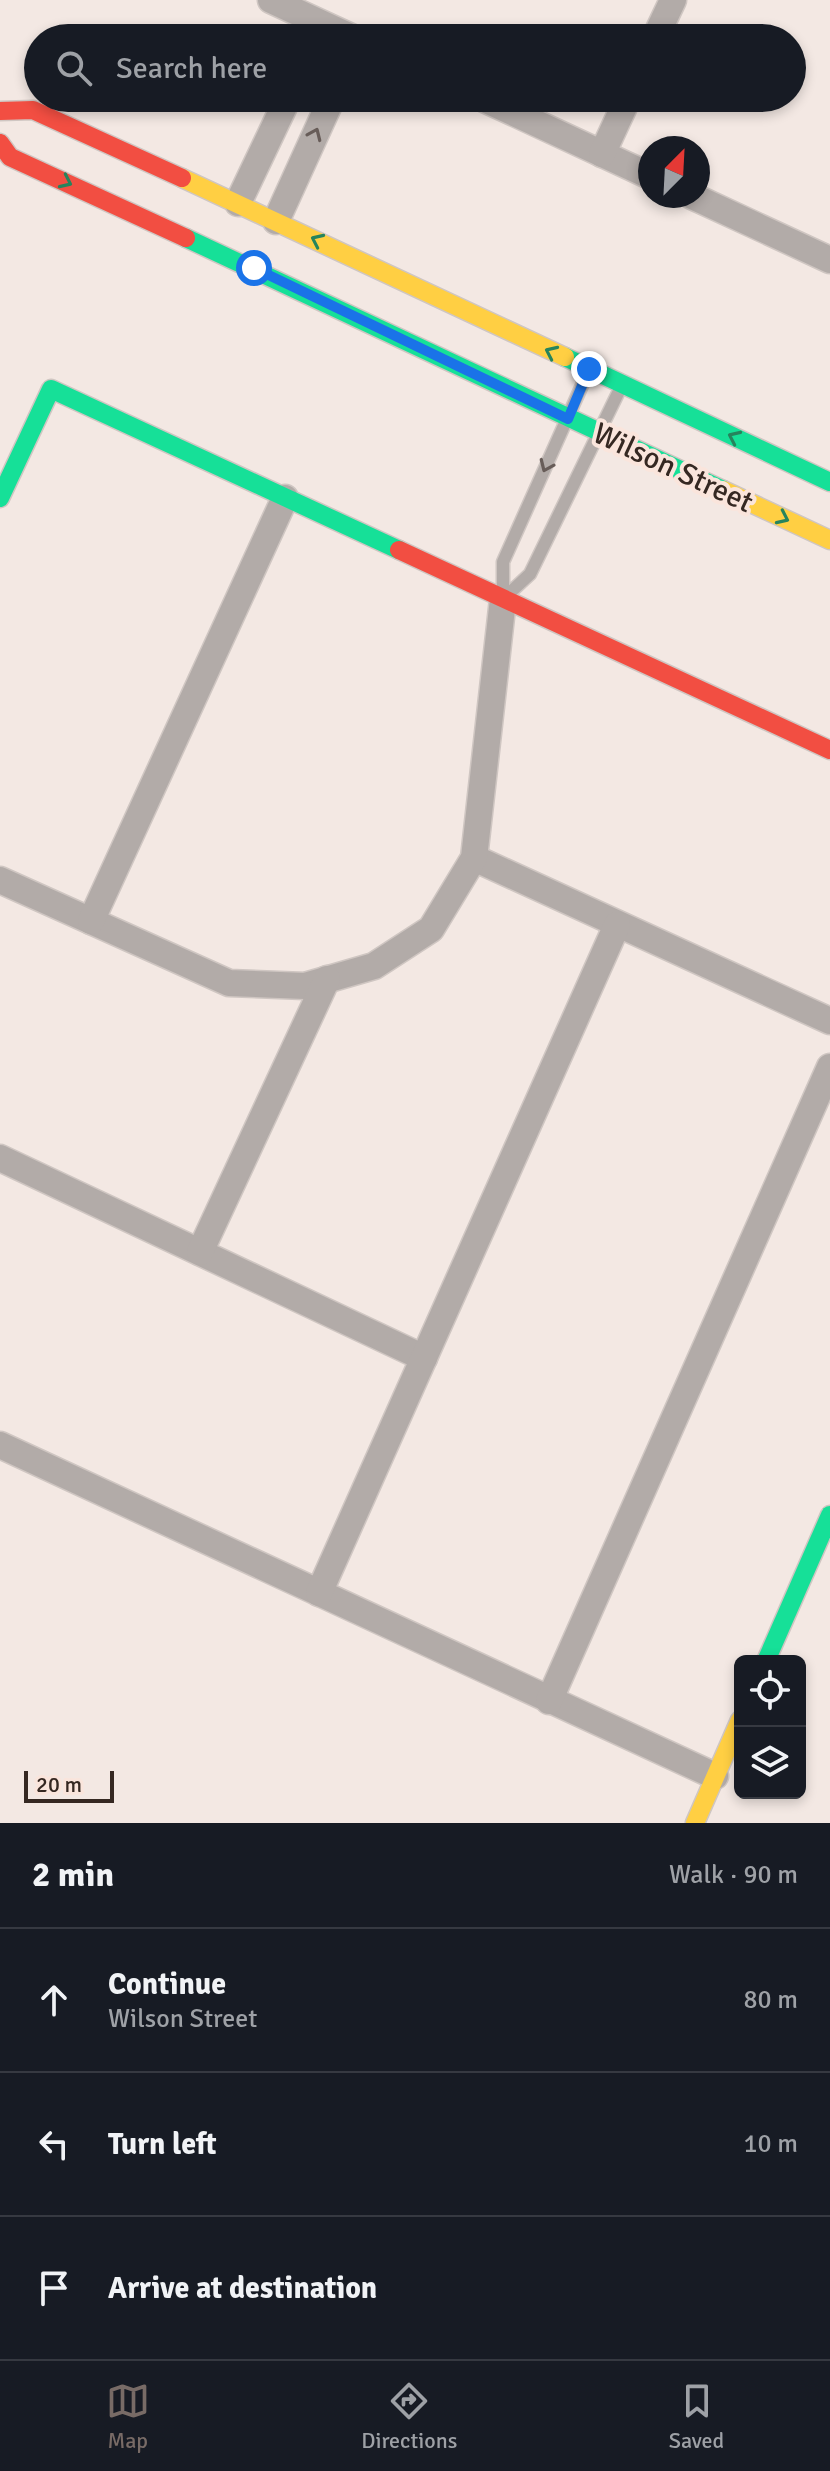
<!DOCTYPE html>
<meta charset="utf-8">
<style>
body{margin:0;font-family:Signika,sans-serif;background:#20242c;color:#f1f3f6}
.controls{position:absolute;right:24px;bottom:24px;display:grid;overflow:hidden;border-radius:12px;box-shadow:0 4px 12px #0003}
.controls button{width:72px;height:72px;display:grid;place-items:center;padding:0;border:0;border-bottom:2px solid #363941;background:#171b24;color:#f1f3f6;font:40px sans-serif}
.compass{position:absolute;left:638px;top:136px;width:72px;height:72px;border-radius:50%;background:#171b24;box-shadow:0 4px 12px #0003;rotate:24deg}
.scale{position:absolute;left:24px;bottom:20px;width:90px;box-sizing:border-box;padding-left:8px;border:4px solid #352822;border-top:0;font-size:22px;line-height:28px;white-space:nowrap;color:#352822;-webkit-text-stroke:6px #fae5dc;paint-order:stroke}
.stop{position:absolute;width:24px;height:24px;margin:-18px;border:6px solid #1a73e8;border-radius:50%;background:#fff}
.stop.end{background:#1a73e8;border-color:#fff;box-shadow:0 2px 8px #0008}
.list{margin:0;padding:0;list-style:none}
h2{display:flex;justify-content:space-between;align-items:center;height:104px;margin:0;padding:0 32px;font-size:34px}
h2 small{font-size:26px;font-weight:400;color:#9ea1a6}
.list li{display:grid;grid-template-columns:52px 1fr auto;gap:24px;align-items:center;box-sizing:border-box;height:144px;padding:0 32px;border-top:2px solid #363941}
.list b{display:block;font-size:30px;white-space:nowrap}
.list p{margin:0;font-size:26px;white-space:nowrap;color:#9ea1a6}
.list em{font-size:26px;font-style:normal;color:#9ea1a6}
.icon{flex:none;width:44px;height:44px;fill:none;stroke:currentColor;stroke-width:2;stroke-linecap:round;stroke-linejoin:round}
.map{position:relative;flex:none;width:830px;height:1823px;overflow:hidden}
.search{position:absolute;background:#171b24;box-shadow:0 4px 12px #0003;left:24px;right:24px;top:24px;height:88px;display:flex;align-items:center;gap:20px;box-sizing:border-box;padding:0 28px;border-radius:44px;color:#9ea1a6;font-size:30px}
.sheet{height:536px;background:#171b24}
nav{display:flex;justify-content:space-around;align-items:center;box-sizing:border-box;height:112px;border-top:2px solid #363941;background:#171b24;font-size:22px;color:#9ea1a6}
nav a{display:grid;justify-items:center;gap:4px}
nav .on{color:#786b66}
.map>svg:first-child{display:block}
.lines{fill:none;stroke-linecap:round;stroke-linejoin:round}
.lane-casing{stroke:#cfc6c2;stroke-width:15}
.street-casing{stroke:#cfc6c2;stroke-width:29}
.fast-casing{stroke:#cfc6c2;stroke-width:21}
.slow-casing{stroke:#cfc6c2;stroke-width:21}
.jam-casing{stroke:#cfc6c2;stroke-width:21}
.lane{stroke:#b2aba8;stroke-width:12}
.street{stroke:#b2aba8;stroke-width:26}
.fast{stroke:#16e098;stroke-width:18}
.slow{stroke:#ffcf43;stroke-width:18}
.jam{stroke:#f24e42;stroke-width:18}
.oneway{stroke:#675c58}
.oneway2{stroke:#26845d}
.route{stroke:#1a73e8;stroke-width:10}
.labels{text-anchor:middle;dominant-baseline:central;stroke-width:8;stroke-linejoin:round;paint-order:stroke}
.street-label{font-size:30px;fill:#352822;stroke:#fae5dc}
</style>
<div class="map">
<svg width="830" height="1823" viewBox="0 0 830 1823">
<rect width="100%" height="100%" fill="#f3e8e3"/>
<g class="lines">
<g class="lane-casing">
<polyline id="lane" points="588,372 503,562 503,599 530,574 621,387"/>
</g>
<g class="street-casing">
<g id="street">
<polyline points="271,0 353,38"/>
<polyline points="655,38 673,0"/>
<polyline points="482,98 650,176"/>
<polyline points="602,154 628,98"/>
<polyline points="692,196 830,260"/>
<polyline points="238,203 288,98"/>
<polyline points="276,221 332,98"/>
<polyline points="474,858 830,1021"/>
<polyline points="0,880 229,983 305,986 374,966 431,929 474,858 503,599"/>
<polyline points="91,921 285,498"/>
<polyline points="0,1158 424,1358"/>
<polyline points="200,1252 327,979"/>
<polyline points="0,1445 715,1776"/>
<polyline points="319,1593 617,925"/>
<polyline points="549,1701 830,1067"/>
</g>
</g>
<g class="fast-casing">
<g id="fast">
<polyline points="186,238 723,490"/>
<polyline points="565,357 830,482"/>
<polyline points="0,498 51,389 399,550"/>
<polyline points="766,1661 830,1515"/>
</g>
</g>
<g class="slow-casing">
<g id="slow">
<polyline points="182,178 565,357"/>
<polyline points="723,490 830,540"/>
<polyline points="695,1823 740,1720"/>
</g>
</g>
<g class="jam-casing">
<g id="jam">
<polyline points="0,111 33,110 182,178"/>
<polyline points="0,143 10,157 186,238"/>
<polyline points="399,550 830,750"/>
</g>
</g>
<use href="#lane" class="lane"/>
<use href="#street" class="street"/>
<use href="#fast" class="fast"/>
<use href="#slow" class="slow"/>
<use href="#jam" class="jam"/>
</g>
<defs><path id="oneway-chevron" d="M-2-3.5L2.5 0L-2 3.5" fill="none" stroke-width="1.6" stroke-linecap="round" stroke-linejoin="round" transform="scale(2)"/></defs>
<g class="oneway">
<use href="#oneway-chevron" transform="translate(315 134) rotate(-66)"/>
<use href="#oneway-chevron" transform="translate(546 466) rotate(114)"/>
</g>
<g class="oneway2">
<use href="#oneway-chevron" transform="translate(66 182) rotate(25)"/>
<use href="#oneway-chevron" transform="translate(317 240) rotate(-155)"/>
<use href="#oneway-chevron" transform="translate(551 352) rotate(-155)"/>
<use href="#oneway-chevron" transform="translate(734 437) rotate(-155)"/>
<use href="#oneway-chevron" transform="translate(783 518) rotate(25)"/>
</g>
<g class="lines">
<polyline class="route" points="254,268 568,419 589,369"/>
</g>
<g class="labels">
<g class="street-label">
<text transform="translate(673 468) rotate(25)">Wilson Street</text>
</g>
</g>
</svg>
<div class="controls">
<button><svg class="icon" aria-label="locate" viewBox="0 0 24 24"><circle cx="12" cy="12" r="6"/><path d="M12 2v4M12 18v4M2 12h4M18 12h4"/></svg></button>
<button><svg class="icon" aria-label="layers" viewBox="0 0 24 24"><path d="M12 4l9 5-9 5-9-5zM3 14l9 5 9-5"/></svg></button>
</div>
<svg class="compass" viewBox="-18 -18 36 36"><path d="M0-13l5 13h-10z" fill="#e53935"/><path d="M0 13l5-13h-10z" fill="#9ea1a6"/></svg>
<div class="scale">20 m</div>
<div class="stop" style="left:254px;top:268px"></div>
<div class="stop end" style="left:589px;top:369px"></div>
<div class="search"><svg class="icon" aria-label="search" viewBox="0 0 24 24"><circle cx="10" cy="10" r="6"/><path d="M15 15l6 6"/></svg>Search here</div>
</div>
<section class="sheet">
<h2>2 min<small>Walk · 90 m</small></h2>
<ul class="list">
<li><svg class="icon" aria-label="ahead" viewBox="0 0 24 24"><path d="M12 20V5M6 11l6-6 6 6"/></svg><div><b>Continue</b><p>Wilson Street</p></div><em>80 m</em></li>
<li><svg class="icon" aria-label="left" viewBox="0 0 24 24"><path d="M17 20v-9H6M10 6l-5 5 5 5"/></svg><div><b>Turn left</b></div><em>10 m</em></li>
<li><svg class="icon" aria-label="arrive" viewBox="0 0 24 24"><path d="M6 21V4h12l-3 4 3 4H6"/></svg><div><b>Arrive at destination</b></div></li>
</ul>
</section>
<nav>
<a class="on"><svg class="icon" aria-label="map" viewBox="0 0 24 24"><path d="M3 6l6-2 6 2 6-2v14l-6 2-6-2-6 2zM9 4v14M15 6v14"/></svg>Map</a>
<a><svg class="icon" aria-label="directions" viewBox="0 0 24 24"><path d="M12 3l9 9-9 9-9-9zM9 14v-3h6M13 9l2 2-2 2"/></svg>Directions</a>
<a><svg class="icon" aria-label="saved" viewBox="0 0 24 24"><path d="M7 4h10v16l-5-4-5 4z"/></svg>Saved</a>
</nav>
